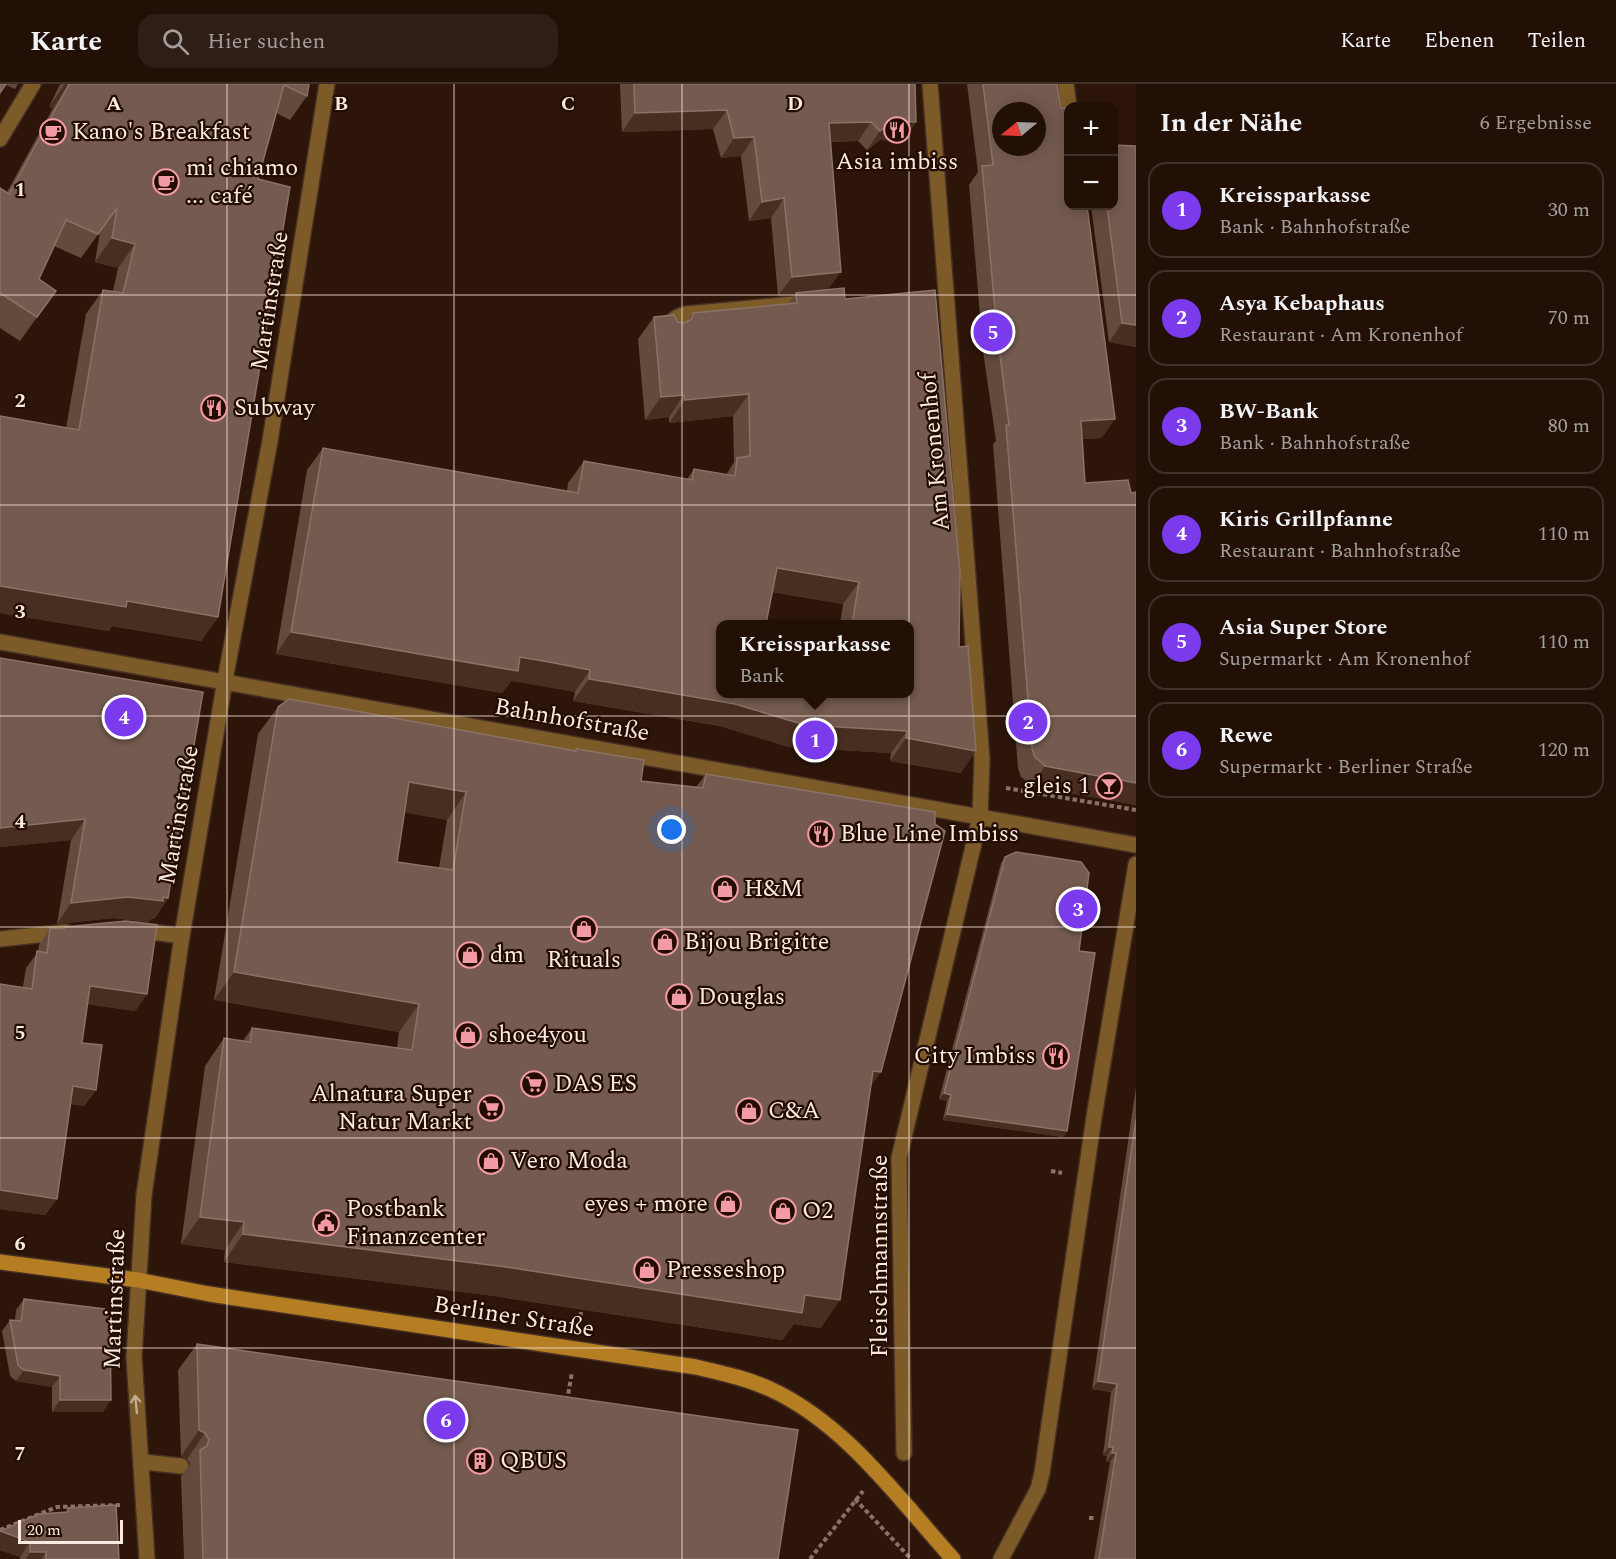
<!DOCTYPE html>
<html lang="de">
<meta charset="utf-8">
<style>
body{margin:0;font-family:Spectral,serif;background:#2e1e15;color:#f1f3f6}
.controls{position:absolute;right:18px;top:18px;display:grid;overflow:hidden;border-radius:12px;box-shadow:0 3px 15px #0003}
.controls button{width:54px;height:54px;display:grid;place-items:center;padding:0;border:0;border-bottom:2px solid #3f3028;background:#221007;color:#f1f3f6;font:30px sans-serif}
.compass{position:absolute;left:992px;top:18px;width:54px;height:54px;border-radius:50%;background:#221007;box-shadow:0 3px 15px #0003;rotate:251deg}
.scale{position:absolute;left:18px;bottom:15px;width:105px;box-sizing:border-box;padding-left:6px;border:3px solid #fbeae2;border-top:0;font-size:16px;line-height:21px;white-space:nowrap;color:#fbeae2;-webkit-text-stroke:4px #230c02;paint-order:stroke}
.you{position:absolute;left:672px;top:746px;width:21px;height:21px;margin:-15px;border:4px solid #fff;border-radius:50%;background:#1a73e8;box-shadow:0 0 0 9px #1a73e833}
.badge{display:grid;place-items:center;width:39px;height:39px;border-radius:50%;background:#7c3aed;color:#fff;font-size:20px;font-weight:700}
.pin{position:absolute;translate:-50% -50%;border:3px solid #fff;box-shadow:0 2px 6px #0006}
.popup{position:absolute;left:716px;top:536px;width:198px;height:78px;box-sizing:border-box;display:grid;place-content:center;border-radius:12px;background:#221007;filter:drop-shadow(0 2px 4px #0005);font-size:20px;white-space:nowrap;color:#a29d9b}
.popup b{font-size:22px;color:#f1f3f6}
.popup::after{content:'';position:absolute;left:50%;top:100%;margin-left:-12px;border:12px solid transparent;border-top-color:#221007}
.list{margin:0;padding:0;list-style:none}
h2{display:flex;justify-content:space-between;align-items:center;height:78px;margin:0;padding:0 24px;font-size:26px}
h2 small{font-size:20px;font-weight:400;color:#a29d9b}
.list li{display:grid;grid-template-columns:39px 1fr auto;gap:18px;align-items:center;box-sizing:border-box;height:96px;margin:0 12px 12px;padding:0 12px;border:2px solid #3f3028;border-radius:18px}
.list b{display:block;font-size:22px;white-space:nowrap}
.list p{margin:0;font-size:20px;white-space:nowrap;color:#a29d9b}
.list em{font-size:20px;font-style:normal;color:#a29d9b}
.icon{flex:none;width:33px;height:33px;fill:none;stroke:currentColor;stroke-width:2;stroke-linecap:round;stroke-linejoin:round}
.map{position:relative;flex:none;width:1136px;height:1475px;overflow:hidden}
header{display:flex;align-items:center;gap:36px;box-sizing:border-box;height:84px;padding:0 30px;background:#221007;border-bottom:2px solid #3f3028}
header strong{font-size:28px}
nav{display:flex;gap:33px;margin-inline-start:auto;font-size:21px}
.search{width:420px;height:54px;background:#2e1e15;display:flex;align-items:center;gap:15px;box-sizing:border-box;padding:0 21px;border-radius:18px;color:#a29d9b;font-size:22px}
main{display:flex}
aside{flex:1;background:#221007}
.map>svg:first-child{display:block}
.lines{fill:none;stroke-linecap:round;stroke-linejoin:round}
.service-casing{stroke:#462f23;stroke-width:18}
.pedestrian-casing{stroke:#462f23;stroke-width:18}
.minor-casing{stroke:#462f23;stroke-width:18}
.secondary-casing{stroke:#462f23;stroke-width:18}
.path{stroke:#887369;stroke-width:4;stroke-dasharray:4.5 3;stroke-linecap:butt}
.service{stroke:#7d5b28;stroke-width:15}
.pedestrian{stroke:#7d5b28;stroke-width:15}
.minor{stroke:#7d5b28;stroke-width:15}
.secondary{stroke:#b57e23;stroke-width:15}
.wall{fill:#644a3d;fill-rule:evenodd}
.shaded-wall{fill:#472e21}
.building{fill:#755b4f;stroke:#8a7266;stroke-width:1.5;fill-rule:evenodd}
.oneway{stroke:#c2aa8e}
.grid{fill:none;stroke:#fbeae2;stroke-width:1.5;stroke-opacity:0.55}
.labels{text-anchor:middle;dominant-baseline:central;stroke-width:4.5;stroke-linejoin:round;paint-order:stroke}
.poi-label{font-size:24px;fill:#fbeae2;stroke:#230c02;text-anchor:start}
.street-label{font-size:24px;fill:#fbeae2;stroke:#230c02}
.grid-label{font-size:20px;text-anchor:middle;font-weight:bold;fill:#fbeae2;stroke:#230c02;stroke-width:4.5;stroke-linejoin:round;paint-order:stroke}
</style>
<header>
<strong>Karte</strong>
<div class="search"><svg class="icon" aria-label="search" viewBox="0 0 24 24"><circle cx="10" cy="10" r="6"/><path d="M15 15l6 6"/></svg>Hier suchen</div>
<nav><a>Karte</a><a>Ebenen</a><a>Teilen</a></nav>
</header>
<main>
<div class="map">
<svg width="1136" height="1475" viewBox="0 0 1136 1475">
<rect width="100%" height="100%" fill="#2d1509"/>
<g class="lines">
<g class="service-casing">
<g id="service">
<polyline points="1066,0 1069,22"/>
<path d="M668,251C667,238 675,233 686,230L804,219"/>
<polyline points="143,1378 181,1382"/>
<polyline points="1001,1475 1038,1405 1042,1389 1094,1033 1136,780"/>
</g>
</g>
<g class="pedestrian-casing">
<g id="pedestrian">
<polyline points="0,55 33,0"/>
<polyline points="0,558 980,733"/>
<polyline points="904,1369 899,1074 973,763"/>
</g>
</g>
<g class="minor-casing">
<g id="minor">
<polyline points="930,0 982,675 980,733 973,763"/>
<polyline points="980,733 1136,761"/>
<polyline points="137,846 182,852"/>
<polyline points="0,855 66,848"/>
<polyline points="147,1475 134,1273 144,1111 182,852 225,596 270,357 327,0"/>
</g>
</g>
<g class="secondary-casing">
<path id="secondary" d="M0,1178L138,1196L209,1210L696,1283C721,1289 746,1294 770,1305C845,1339 899,1415 953,1475"/>
</g>
<g class="path">
<polyline points="1006,704 1136,726"/>
<polyline points="1051,1087 1062,1089"/>
<polyline points="580,1240 581,1227"/>
<polyline points="567,1317 572,1288"/>
<polyline points="855,1415 911,1475"/>
<polyline points="1089,1434 1095,1434"/>
<polyline points="0,1446 57,1423 120,1421"/>
<polyline points="810,1475 863,1407"/>
</g>
<use href="#service" class="service"/>
<use href="#pedestrian" class="pedestrian"/>
<use href="#minor" class="minor"/>
<use href="#secondary" class="secondary"/>
</g>
<g class="wall">
<polygon points="0,0 18,0 15,5 6,1"/>
<polygon points="60,0 309,0 307,12 290,36 276,29 258,95 218,533 201,557 112,542 109,547 0,529 0,332 66,344 86,230 103,206 113,207 118,184 95,178 100,148 81,174 54,162 39,195 56,207 20,257 0,244 0,104 7,108 53,24 49,23"/>
<path d="M620,0H915L903,57L880,56L867,66L858,57L831,58L828,206L845,215L959,563L961,689L890,677L891,669L789,663L720,642L573,617L575,608L534,600L511,597L502,609L276,570L307,386L323,364L567,407L568,399L584,377L687,395L694,385L726,391L734,378L733,332L669,339V333L645,336L638,255L654,233L684,239L687,238L693,229L788,220L795,210L778,212L771,134L749,137L741,72L721,74L713,45L622,48ZM772,508L843,520L840,540H909V609L720,540Z"/>
<polygon points="967,0 1057,0 1102,354 1082,355 1085,399 1131,409 1136,408 1136,721 1032,702 1021,693 1018,684 993,360 996,357 983,267 969,101 978,88"/>
<polygon points="1136,62 1136,263 1109,258 1091,122 1113,122"/>
<polygon points="0,574 168,814 154,835 151,835 148,838 113,834 57,840 71,756 0,763"/>
<path d="M278,623L575,667L576,665L641,697L696,703L706,690L871,1003L821,1244L794,1240L782,1256L487,1211L224,1178L225,1166L181,1160L205,982L224,954L243,957L252,944L397,964L399,948L214,916L258,650ZM405,728L447,736L439,784L397,778Z"/>
<polygon points="1005,773 1079,867 1067,1047 1063,1053 943,1036 947,1017 939,1015 1001,779"/>
<polygon points="65,843 147,910 135,927 87,920 82,959 96,1006 84,1022 70,1020 57,1115 45,1131 0,1125 0,900 23,903 26,884 38,868 39,861 50,844 63,845"/>
<polygon points="1136,1003 1136,1475 1094,1475 1110,1378 1106,1377 1107,1372 1103,1371 1111,1308 1092,1305"/>
<polygon points="24,1215 103,1328 52,1328 52,1303 16,1297 10,1292 2,1247 10,1236 15,1236 16,1226"/>
<polygon points="197,1260 778,1475 184,1475 181,1392 190,1380 187,1375 181,1372 178,1286"/>
<polygon points="68,1424 119,1475 20,1475 20,1473 0,1466 0,1447 65,1429"/>
</g>
<g class="shaded-wall">
<polygon points="65,0 70,0 53,24 49,23"/>
<polygon points="727,26 713,45 622,48 635,29"/>
<polygon points="893,37 916,38 903,57 880,56 867,66 880,47"/>
<polygon points="871,38 858,57 816,58 829,39"/>
<polygon points="754,53 741,72 721,74 734,54"/>
<polygon points="784,114 771,134 749,137 762,118"/>
<polygon points="117,124 100,148 81,174 98,150"/>
<polygon points="112,154 135,160 118,184 95,178"/>
<polygon points="841,188 827,207 778,212 792,193"/>
<polygon points="56,207 39,231 20,257 37,233"/>
<polygon points="1122,239 1136,241 1136,263 1109,258"/>
<polygon points="749,310 733,332 669,339 685,316"/>
<polygon points="684,311 669,333 645,336 661,313"/>
<polygon points="1115,335 1102,354 1068,356 1081,337"/>
<polygon points="777,484 859,498 843,520 761,506"/>
<polygon points="0,502 127,517 218,533 201,557 112,542 109,547 0,529"/>
<polygon points="291,548 520,573 590,586 575,608 511,597 502,609 276,570"/>
<polygon points="589,595 907,647 891,669 789,663 720,642 573,617"/>
<polygon points="906,654 976,667 961,689 890,677"/>
<polygon points="1045,682 1136,699 1136,721 1032,702"/>
<polygon points="409,698 466,708 447,736 390,726"/>
<polygon points="85,735 71,756 0,763 0,744"/>
<polygon points="128,813 168,814 154,835 151,835 148,838 113,834 57,840 71,819"/>
<polygon points="234,888 419,920 399,948 214,916"/>
<polygon points="90,902 147,910 135,927 78,919"/>
<polygon points="873,987 881,988 861,1016"/>
<polygon points="73,1002 96,1006 84,1022 61,1019"/>
<polygon points="944,1009 951,1011 947,1017 939,1015"/>
<polygon points="947,1030 1067,1047 1063,1053 943,1036"/>
<polygon points="0,1106 57,1115 45,1131 0,1125"/>
<polygon points="200,1133 244,1138 225,1166 181,1160"/>
<polygon points="243,1150 805,1211 840,1216 821,1244 794,1240 782,1256 487,1211 224,1178"/>
<polygon points="24,1286 60,1292 52,1303 16,1297"/>
<polygon points="1098,1297 1117,1300 1111,1308 1092,1305"/>
<polygon points="60,1316 111,1316 103,1328 52,1328"/>
<polygon points="199,1346 205,1349 187,1375 181,1372"/>
<polygon points="1109,1363 1113,1363 1107,1372 1103,1371"/>
<polygon points="1112,1369 1116,1369 1110,1378 1106,1377"/>
<polygon points="0,1447 30,1458 20,1473 0,1466"/>
<polygon points="30,1468 46,1468 41,1475 26,1475"/>
</g>
<g class="building">
<polygon points="0,0 6,0 0,9"/>
<polygon points="69,0 309,0 307,12 284,1 258,95 290,103 218,533 127,517 126,523 0,502 0,332 79,346 103,206 123,209 135,160 112,154 117,124 98,150 66,136 39,195 56,207 37,233 0,209 0,104 9,110"/>
<polygon points="634,0 915,0 916,38 893,37 880,47 871,38 829,39 841,188 792,193 784,114 762,118 754,53 734,54 727,26 635,29"/>
<path d="M983,0H1057L1061,24H1068V122H1087L1115,335L1081,337L1085,399L1128,396L1131,409L1136,408V699L1045,682L1035,673L1032,665L1006,341H1009L997,248L982,82L993,81ZM1001,27H1037V63H1001Z"/>
<polygon points="1113,61 1136,62 1136,241 1122,239 1107,122 1113,122"/>
<path d="M844,204L845,215L935,206L960,489L959,563L968,562L976,667L906,654L907,647L805,641L735,620L589,595L590,586L549,578L520,573L518,587L291,548L323,364L578,409L584,377L692,396L694,385L735,392L737,374L750,372L749,310L685,316L684,311L661,313L654,233L674,231L678,238L684,239L692,235L693,229L797,219L796,209ZM777,484L859,498L852,540H909V609H720V540H766Z"/>
<polygon points="0,574 203,608 168,814 163,813 163,817 128,813 71,819 85,735 0,744"/>
<path d="M289,615L576,667V665L644,676L641,697L703,704L706,690L935,728V740L945,747L881,988L873,987L840,1216L805,1211L802,1229L506,1183L243,1150L244,1138L200,1133L224,954L250,958L252,944L412,966L419,920L234,888L278,623ZM409,698L466,708L453,786L397,778Z"/>
<polygon points="1016,768 1081,778 1089,789 1079,867 1095,869 1067,1047 947,1030 951,1011 944,1009 1005,773"/>
<polygon points="126,837 157,841 147,910 90,902 82,959 102,961 96,1006 73,1002 57,1115 0,1106 0,900 32,905 37,867 47,869 50,844 64,845 65,843"/>
<polygon points="1136,1035 1136,1475 1099,1475 1116,1369 1112,1369 1113,1363 1109,1363 1117,1300 1098,1297"/>
<polygon points="24,1215 105,1225 110,1234 111,1316 60,1316 60,1292 24,1286 18,1281 10,1236 21,1237"/>
<polygon points="197,1260 798,1346 778,1475 203,1475 200,1366 207,1362 209,1356 205,1349 199,1346"/>
<polygon points="116,1421 119,1475 46,1475 46,1468 30,1468 30,1458 0,1447 39,1430 68,1428 68,1424"/>
</g>
<defs><path id="oneway-shaft" d="M-6 0H5M1.5-3L5.5 0L1.5 3" fill="none" stroke-width="1.6" stroke-linecap="round" stroke-linejoin="round" transform="scale(1.5)"/></defs>
<use class="oneway" href="#oneway-shaft" transform="translate(136 1320) rotate(-96)"/>
<path class="grid" d="M227,0V1475M454,0V1475M682,0V1475M909,0V1475M0,211H1136M0,421H1136M0,632H1136M0,843H1136M0,1054H1136M0,1264H1136"/>
<defs>
<g id="restaurant-ring" transform="scale(1.35)"><circle r="9.5" fill="#230c02" stroke="#f39aa7" stroke-width="1.5"/><path d="M-5-6h1v4h1v-4h1v4h1v-4h1v5L-1.5 .5V6h-2V.5L-5-1ZM5-6V6H3V1.5H1.5Q1.5-4 5-6Z" fill="#f39aa7"/></g>
<g id="cafe-ring" transform="scale(1.35)"><circle r="9.5" fill="#230c02" stroke="#f39aa7" stroke-width="1.5"/><path d="M-5.5-4.5H6V0H3Q3 3.5 0 3.5H-2.5Q-5.5 3.5-5.5 0ZM3-3.2v2h1.7v-2ZM-6 4.5H4V6H-6Z" fill="#f39aa7"/></g>
<g id="bar-ring" transform="scale(1.35)"><circle r="9.5" fill="#230c02" stroke="#f39aa7" stroke-width="1.5"/><path d="M-6-5H6L.8 .8V4.5H3.5V6h-7V4.5H-.8V.8Z" fill="#f39aa7"/></g>
<g id="shop-ring" transform="scale(1.35)"><circle r="9.5" fill="#230c02" stroke="#f39aa7" stroke-width="1.5"/><path d="M-5-2.5h2.3a2.7 3.5 0 0 1 5.4 0H5L5.5 6h-11ZM-1.5-2.5h3a1.5 2.3 0 0 0-3 0Z" fill="#f39aa7"/></g>
<g id="supermarket-ring" transform="scale(1.35)"><circle r="9.5" fill="#230c02" stroke="#f39aa7" stroke-width="1.5"/><path d="M-6-5.5h2.5l.6 2H6L4.5 2H-2.5L-4.4-4H-6ZM-1.5 3.2a1.3 1.3 0 1 0 .1 0ZM3 3.2a1.3 1.3 0 1 0 .1 0Z" fill="#f39aa7"/></g>
<g id="civic-ring" transform="scale(1.35)"><circle r="9.5" fill="#230c02" stroke="#f39aa7" stroke-width="1.5"/><path d="M-.6-6.5H3V-4.5H.6V-3L4-1V1h2V6H-6V1h2V-1L-.6-3ZM-1.2 2.5V6h2.4V2.5Z" fill="#f39aa7"/></g>
<g id="building-ring" transform="scale(1.35)"><circle r="9.5" fill="#230c02" stroke="#f39aa7" stroke-width="1.5"/><path d="M-4-6H4V6H1V3H-1V6H-4ZM-2.5-4.3h1.7v1.8h-1.7ZM.8-4.3h1.7v1.8H.8ZM-2.5-1h1.7V.8h-1.7ZM.8-1h1.7V.8H.8Z" fill="#f39aa7"/></g>
</defs>
<g fill-rule="evenodd">
<use href="#restaurant-ring" x="897" y="46"/>
<use href="#cafe-ring" x="53" y="48"/>
<use href="#cafe-ring" x="166" y="98"/>
<use href="#restaurant-ring" x="214" y="324"/>
<use href="#bar-ring" x="1109" y="702"/>
<use href="#restaurant-ring" x="821" y="750"/>
<use href="#shop-ring" x="725" y="805"/>
<use href="#shop-ring" x="584" y="845"/>
<use href="#shop-ring" x="665" y="858"/>
<use href="#shop-ring" x="470" y="871"/>
<use href="#shop-ring" x="679" y="913"/>
<use href="#shop-ring" x="468" y="951"/>
<use href="#restaurant-ring" x="1056" y="972"/>
<use href="#supermarket-ring" x="534" y="1000"/>
<use href="#supermarket-ring" x="491" y="1024"/>
<use href="#shop-ring" x="749" y="1027"/>
<use href="#shop-ring" x="491" y="1077"/>
<use href="#shop-ring" x="728" y="1120"/>
<use href="#shop-ring" x="783" y="1127"/>
<use href="#civic-ring" x="326" y="1139"/>
<use href="#shop-ring" x="647" y="1186"/>
<use href="#building-ring" x="480" y="1377"/>
</g>
<g class="labels">
<g class="poi-label">
<text x="72" y="48">Kano's Breakfast</text>
<text x="897" y="78" text-anchor="middle">Asia imbiss</text>
<text x="186" y="84">mi chiamo<tspan x="186" dy="28">... café</tspan></text>
<text x="234" y="324">Subway</text>
<text x="1090" y="702" text-anchor="end">gleis 1</text>
<text x="840" y="750">Blue Line Imbiss</text>
<text x="744" y="805">H&amp;M</text>
<text x="684" y="858">Bijou Brigitte</text>
<text x="490" y="871">dm</text>
<text x="584" y="876" text-anchor="middle">Rituals</text>
<text x="698" y="913">Douglas</text>
<text x="488" y="951">shoe4you</text>
<text x="1036" y="972" text-anchor="end">City Imbiss</text>
<text x="554" y="1000">DAS ES</text>
<text x="472" y="1010" text-anchor="end">Alnatura Super<tspan x="472" dy="28">Natur Markt</tspan></text>
<text x="768" y="1027">C&amp;A</text>
<text x="510" y="1077">Vero Moda</text>
<text x="708" y="1120" text-anchor="end">eyes + more</text>
<text x="346" y="1125">Postbank<tspan x="346" dy="28">Finanzcenter</tspan></text>
<text x="802" y="1127">O2</text>
<text x="666" y="1186">Presseshop</text>
<text x="500" y="1377">QBUS</text>
</g>
<g class="street-label">
<text transform="translate(270 217) rotate(-81)">Martinstraße</text>
<text transform="translate(935 368) rotate(-95)">Am Kronenhof</text>
<text transform="translate(572 636) rotate(10)">Bahnhofstraße</text>
<text transform="translate(179 731) rotate(-80)">Martinstraße</text>
<text transform="translate(880 1172) rotate(-90)">Fleischmannstraße</text>
<text transform="translate(115 1215) rotate(-88)">Martinstraße</text>
<text transform="translate(514 1233) rotate(9)">Berliner Straße</text>
</g>
</g>
<g class="grid-label">
<text x="114" y="26">A</text>
<text x="341" y="26">B</text>
<text x="568" y="26">C</text>
<text x="795" y="26">D</text>
<text x="20" y="112">1</text>
<text x="20" y="323">2</text>
<text x="20" y="534">3</text>
<text x="20" y="744">4</text>
<text x="20" y="955">5</text>
<text x="20" y="1166">6</text>
<text x="20" y="1376">7</text>
</g>
</svg>
<div class="controls">
<button>+</button>
<button>−</button>
</div>
<svg class="compass" viewBox="-18 -18 36 36"><path d="M0-13l5 13h-10z" fill="#e53935"/><path d="M0 13l5-13h-10z" fill="#a29d9b"/></svg>
<div class="scale">20 m</div>
<div class="you"></div>
<div class="pin badge" style="left:815px;top:656px">1</div>
<div class="popup"><b>Kreissparkasse</b>Bank</div>
<div class="pin badge" style="left:1028px;top:638px">2</div>
<div class="pin badge" style="left:1078px;top:825px">3</div>
<div class="pin badge" style="left:124px;top:633px">4</div>
<div class="pin badge" style="left:993px;top:248px">5</div>
<div class="pin badge" style="left:446px;top:1336px">6</div>
</div>
<aside>
<h2>In der Nähe<small>6 Ergebnisse</small></h2>
<ul class="list">
<li><span class="badge">1</span><div><b>Kreissparkasse</b><p>Bank · Bahnhofstraße</p></div><em>30 m</em></li>
<li><span class="badge">2</span><div><b>Asya Kebaphaus</b><p>Restaurant · Am Kronenhof</p></div><em>70 m</em></li>
<li><span class="badge">3</span><div><b>BW-Bank</b><p>Bank · Bahnhofstraße</p></div><em>80 m</em></li>
<li><span class="badge">4</span><div><b>Kiris Grillpfanne</b><p>Restaurant · Bahnhofstraße</p></div><em>110 m</em></li>
<li><span class="badge">5</span><div><b>Asia Super Store</b><p>Supermarkt · Am Kronenhof</p></div><em>110 m</em></li>
<li><span class="badge">6</span><div><b>Rewe</b><p>Supermarkt · Berliner Straße</p></div><em>120 m</em></li>
</ul>
</aside>
</main>
